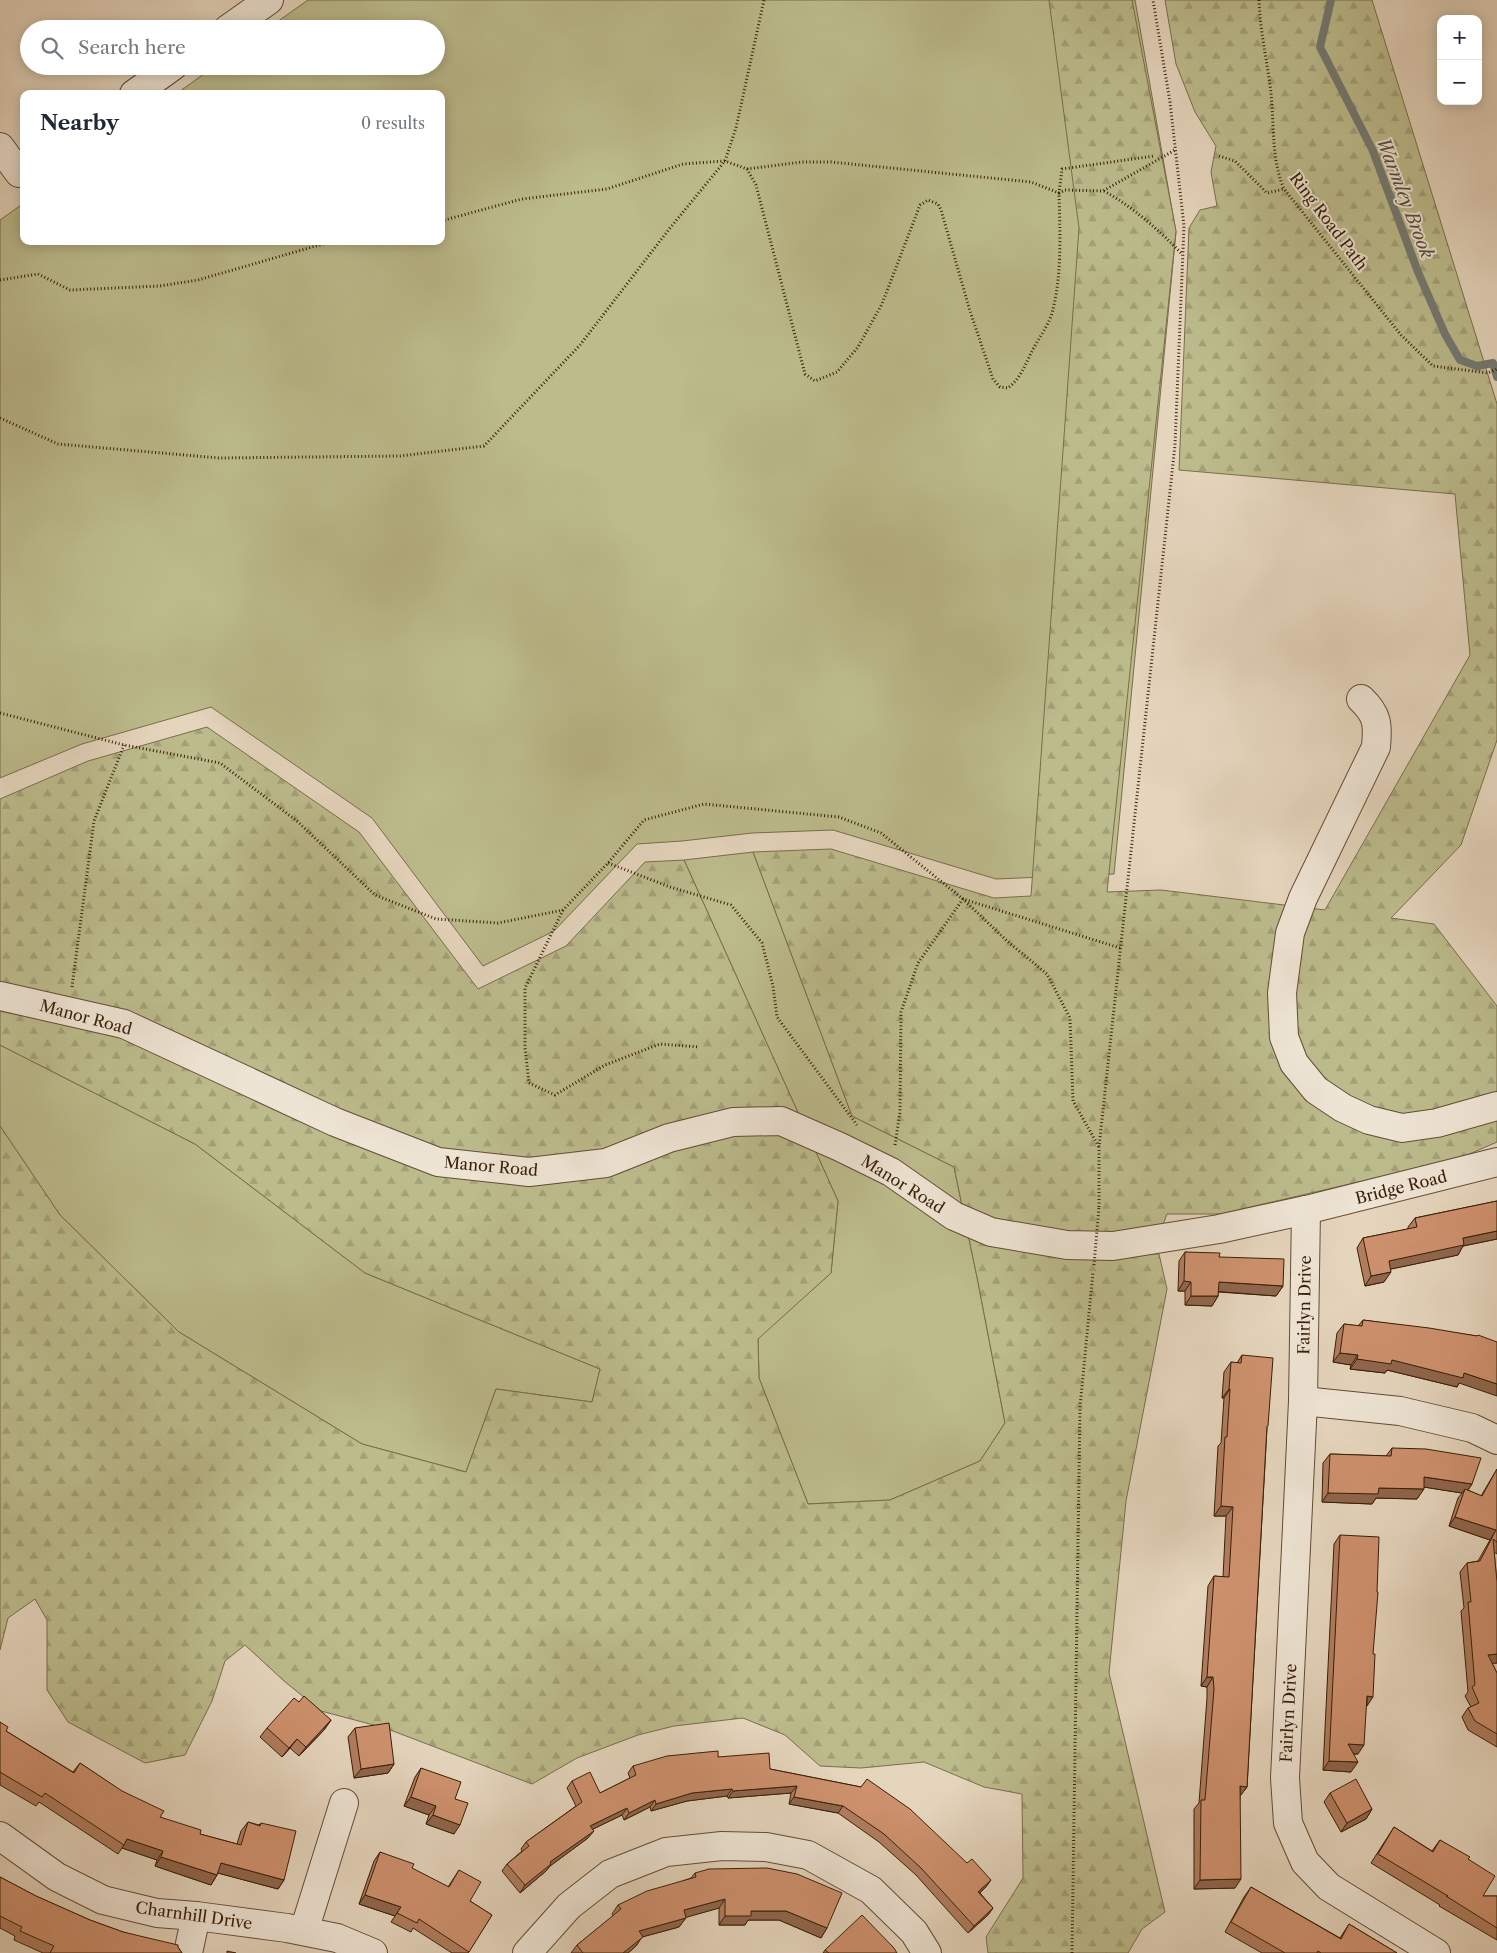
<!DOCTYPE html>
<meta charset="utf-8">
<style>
body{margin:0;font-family:"Libre Caslon Text",serif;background:#f6f6f7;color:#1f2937}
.controls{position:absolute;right:15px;top:15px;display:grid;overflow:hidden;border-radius:10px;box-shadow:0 2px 12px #0003}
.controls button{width:45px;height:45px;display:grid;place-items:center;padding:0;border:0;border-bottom:1px solid #e0e1e3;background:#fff;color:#1f2937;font:25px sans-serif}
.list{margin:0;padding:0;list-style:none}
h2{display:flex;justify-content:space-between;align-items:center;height:65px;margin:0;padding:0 20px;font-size:21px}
h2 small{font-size:16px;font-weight:400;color:#747a83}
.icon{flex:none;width:28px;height:28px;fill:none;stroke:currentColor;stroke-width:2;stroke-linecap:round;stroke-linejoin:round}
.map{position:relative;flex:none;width:1497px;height:1953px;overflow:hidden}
.search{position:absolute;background:#fff;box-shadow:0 2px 12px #0003;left:20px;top:20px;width:425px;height:55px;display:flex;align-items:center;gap:12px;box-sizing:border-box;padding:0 18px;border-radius:28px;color:#747a83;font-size:19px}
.panel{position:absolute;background:#fff;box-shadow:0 2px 12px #0003;left:20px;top:90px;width:425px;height:155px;border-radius:10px}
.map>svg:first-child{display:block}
.green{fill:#bcbb8c;stroke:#7a6d4a}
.forest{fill:url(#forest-firs);stroke:#7a6d4a}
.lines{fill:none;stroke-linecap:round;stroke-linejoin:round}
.stream{stroke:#737a73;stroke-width:8}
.minor-casing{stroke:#644c34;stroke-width:30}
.path{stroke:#391f07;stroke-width:3;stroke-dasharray:1 2.5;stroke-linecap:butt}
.minor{stroke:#eee4d4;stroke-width:28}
.path-bridge{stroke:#391f07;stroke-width:3;stroke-dasharray:1 2.5;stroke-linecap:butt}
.wall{fill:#b17d5f;stroke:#391f07}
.shaded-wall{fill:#90664d;stroke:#391f07}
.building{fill:#ce916e;stroke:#391f07}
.labels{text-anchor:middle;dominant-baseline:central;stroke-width:4;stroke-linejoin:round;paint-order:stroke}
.street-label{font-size:16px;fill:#391f07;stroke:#eee4d4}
.water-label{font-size:18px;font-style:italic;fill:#564c3d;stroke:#eee4d4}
</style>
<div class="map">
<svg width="1497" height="1953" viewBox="0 0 1497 1953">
<defs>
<pattern id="forest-firs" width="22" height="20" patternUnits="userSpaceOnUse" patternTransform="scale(1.25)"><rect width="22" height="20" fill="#bcbb8c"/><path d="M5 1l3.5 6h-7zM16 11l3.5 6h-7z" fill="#a2a077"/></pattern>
</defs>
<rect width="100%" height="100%" fill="#e5d5bd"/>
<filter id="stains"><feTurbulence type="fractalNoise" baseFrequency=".004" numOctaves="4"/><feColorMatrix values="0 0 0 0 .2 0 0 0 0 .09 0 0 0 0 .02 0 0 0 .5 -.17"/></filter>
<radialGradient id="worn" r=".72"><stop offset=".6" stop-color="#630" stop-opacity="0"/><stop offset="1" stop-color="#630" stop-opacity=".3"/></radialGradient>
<g class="green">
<polygon points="308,0 1135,0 1176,232 1114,874 996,879 833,830 752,833 682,841 637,844 554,931 483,966 372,818 211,707 82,744 0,778 0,220 24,203 24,241 441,241 441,94 176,94 215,66 436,66 436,29 267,29"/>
<polygon points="753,852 852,1116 954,1167 978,1282 1005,1423 980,1461 890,1500 808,1504 759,1378 758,1338 831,1273 838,1201 684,860"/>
<polygon points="0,1045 195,1144 365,1273 600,1369 592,1402 496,1389 466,1472 362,1444 179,1332 60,1215 0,1126"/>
</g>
<polygon class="forest" points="1049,0 1132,0 1176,231 1107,892 1161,890 1325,910 1470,655 1455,494 1179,470 1189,228 1200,210 1217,206 1211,172 1216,146 1195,112 1176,64 1165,0 1372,0 1497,404 1497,740 1461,845 1391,918 1434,924 1497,1006 1497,1142 1458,1159 1220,1214 1167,1214 1152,1254 1159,1254 1167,1289 1126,1501 1109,1673 1165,1912 1142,1929 1128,1953 988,1953 986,1937 1023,1878 1022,1794 984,1787 924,1762 861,1768 820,1766 785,1735 743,1718 674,1726 638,1735 577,1758 532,1784 385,1728 321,1711 284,1681 245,1645 225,1661 212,1701 185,1755 145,1763 68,1722 47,1690 47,1620 35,1599 8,1618 0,1650 0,1126 60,1215 179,1332 362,1444 466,1472 496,1389 592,1402 600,1369 365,1273 195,1144 0,1045 0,799 88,761 207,727 359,832 478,989 566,946 645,862 684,860 838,1201 831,1273 758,1339 759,1378 808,1504 890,1500 980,1461 1005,1423 978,1282 954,1167 852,1116 753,852 831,849 994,898 1031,896 1079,228"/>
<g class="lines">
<polyline class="stream" points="1331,0 1320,47 1373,151 1418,272 1445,334 1460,360 1477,366 1493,363 1497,377"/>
<g class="minor-casing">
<g id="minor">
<polyline points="228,29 269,0"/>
<polyline points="134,94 173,66"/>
<polyline points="0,147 19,173"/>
<path d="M1361,699C1378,715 1378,725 1376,747L1303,898L1290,933L1282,993L1284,1037L1294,1063L1316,1090L1343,1108L1369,1120L1402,1128L1437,1123L1497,1106"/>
<polyline points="0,996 124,1024 335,1122 438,1162 529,1172 606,1163 669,1138 733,1122 781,1121 840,1147 891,1172 954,1216 991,1232 1067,1245 1113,1246 1219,1229 1306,1210 1497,1162"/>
<polyline points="1306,1210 1303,1401 1285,1778 1288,1823 1305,1862 1329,1887 1436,1953"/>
<polyline points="1303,1401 1400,1411 1472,1428 1497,1440"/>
<polyline points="0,1836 57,1877 103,1900 157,1913 196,1916 287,1928 337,1938 373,1953"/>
<polyline points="304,1931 344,1803"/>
<polyline points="188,1953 196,1916"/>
<polyline points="527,1953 569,1906 610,1874 666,1852 722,1846 766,1847 808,1855 871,1890 914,1932 927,1953"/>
</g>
</g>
<g class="path">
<path d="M1259,0C1260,29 1266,56 1270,85C1275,120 1270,156 1284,189L1401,335L1433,366L1488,373L1497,369"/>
<polyline points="1219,156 1235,161 1267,193 1284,189"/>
<polyline points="747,169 802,162 831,162 1031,182 1059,193 1062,169 1154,156"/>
<path d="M1104,191C1133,207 1159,230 1182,254"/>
<path d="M441,221L522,199L607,189L683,164L725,161L747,169L756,185L805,374L815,381L837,372L858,347L882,304L920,205L928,200L938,204L941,210L970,311L993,379L1000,387L1008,388C1019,380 1025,366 1031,353C1038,339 1050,324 1053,309C1062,275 1060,228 1059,193L1065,190L1103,191L1175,150"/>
<polyline points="0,280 38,274 70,290 160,286 198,280 333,241"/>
<polyline points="0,418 58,444 219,458 400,456 484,446 580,345 670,228 725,161 736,128 764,0"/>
<polyline points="0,713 124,745 220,763 297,821 375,895 436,919 498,923 563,910 608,863 644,820 704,804 839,817 881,833 963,899 1007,941 1047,974 1070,1018 1073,1101 1099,1147"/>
<polyline points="608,863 670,887 731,905 762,943 773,986 777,1017 857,1125"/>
<polyline points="563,910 525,988 525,1048 529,1083 555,1095 605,1065 660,1044 699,1047"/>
<polyline points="72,987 94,821 124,745"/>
<polyline points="895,1145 900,1112 901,1012 918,963 963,899 1120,948"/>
<polyline points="1099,1207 1099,1147 1175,445 1184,226 1170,102 1153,0"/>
<polyline points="1072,1953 1080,1407 1093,1272"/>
</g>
<use href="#minor" class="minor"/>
<polyline class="path-bridge" points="1094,1265 1099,1207"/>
</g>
<g class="wall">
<polygon points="1497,1201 1497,1239 1463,1246 1458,1255 1390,1269 1384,1282 1365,1286 1357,1248 1363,1238 1408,1229 1408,1227 1415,1218"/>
<polygon points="1185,1252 1219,1257 1283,1286 1276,1296 1218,1292 1218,1296 1212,1306 1185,1305 1185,1291 1178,1291 1179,1261"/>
<polygon points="1363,1320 1477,1336 1478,1335 1459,1383 1457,1387 1387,1370 1385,1373 1350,1369 1351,1365 1333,1362 1337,1333 1344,1324 1358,1326"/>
<polygon points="1242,1355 1267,1428 1247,1787 1240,1796 1235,1888 1194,1889 1194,1809 1199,1803 1207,1698 1207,1687 1201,1686 1208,1586 1214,1576 1223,1577 1226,1516 1214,1516 1218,1446 1221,1443 1224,1398 1222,1398 1224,1372 1231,1362 1237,1363"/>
<polygon points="1392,1448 1472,1484 1468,1490 1481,1496 1497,1469 1497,1554 1494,1552 1497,1582 1497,1663 1492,1663 1497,1673 1497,1747 1468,1730 1462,1717 1468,1708 1471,1707 1465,1696 1468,1692 1461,1611 1464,1608 1460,1572 1467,1563 1478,1561 1490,1540 1449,1526 1458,1498 1462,1493 1424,1487 1417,1499 1376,1498 1372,1504 1322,1502 1323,1463 1330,1454 1386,1456"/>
<polygon points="1340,1535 1366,1706 1358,1754 1353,1754 1351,1772 1323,1770 1334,1544"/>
<polygon points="299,1702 331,1720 324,1730 299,1756 290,1748 282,1757 260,1737 267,1728"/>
<polygon points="0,1722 6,1731 73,1772 80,1763 160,1817 200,1834 237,1844 241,1831 248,1822 259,1825 261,1823 284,1880 278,1889 218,1873 217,1875 211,1885 155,1866 157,1860 122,1848 118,1854 39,1802 36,1806 0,1785"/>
<polygon points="355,1728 394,1764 388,1773 354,1778 348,1737"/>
<polygon points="718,1757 770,1769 861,1787 986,1887 980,1893 993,1908 988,1915 968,1933 916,1875 879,1842 838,1813 789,1804 791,1793 728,1798 727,1796 687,1801 651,1811 650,1807 624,1820 622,1815 593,1829 588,1838 550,1866 546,1871 520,1893 502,1871 507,1864 522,1851 521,1849 526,1842 576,1806 567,1788 572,1781 600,1793 630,1778 628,1773 633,1766"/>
<polygon points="421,1768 455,1799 454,1834 426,1824 429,1815 404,1806 415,1777"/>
<polygon points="1330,1793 1372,1809 1366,1819 1341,1832 1324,1802"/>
<polygon points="1394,1827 1432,1851 1440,1840 1468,1859 1483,1896 1497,1896 1497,1940 1439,1906 1440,1905 1371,1863"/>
<polygon points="380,1852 448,1887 459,1870 470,1901 492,1915 468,1953 452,1953 413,1928 411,1932 391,1922 395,1916 359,1904 374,1861"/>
<polygon points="695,1873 827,1928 821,1938 779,1920 748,1920 745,1925 719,1925 719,1908 686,1917 679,1927 642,1937 636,1946 628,1953 571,1953 577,1945 613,1916 612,1914 618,1905 691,1878"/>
<polygon points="0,1877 36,1896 90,1920 123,1932 178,1947 182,1953 43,1953 14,1940 15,1936 0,1928"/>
<polygon points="1251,1887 1340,1938 1349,1924 1397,1953 1262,1953 1225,1932 1244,1897"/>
<polygon points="825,1950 897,1953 823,1953"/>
</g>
<g class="shaded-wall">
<polygon points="1497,1231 1497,1239 1463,1246 1458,1255 1382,1271 1389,1261 1463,1238"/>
<polygon points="1391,1272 1384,1282 1365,1286 1371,1276"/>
<polygon points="1184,1281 1191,1282 1185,1291 1178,1291"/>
<polygon points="1219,1282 1283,1286 1276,1296 1212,1291"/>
<polygon points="1191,1296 1218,1296 1212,1306 1185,1305"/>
<polygon points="1340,1353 1358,1355 1351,1365 1333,1362"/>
<polygon points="1357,1359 1392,1360 1464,1373 1497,1384 1497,1396 1459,1383 1457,1387 1387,1370 1385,1373 1350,1369"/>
<polygon points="1229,1389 1230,1389 1224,1398 1222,1398"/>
<polygon points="1424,1477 1472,1484 1465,1494 1465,1489 1462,1493 1417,1486"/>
<polygon points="1379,1488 1424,1489 1417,1499 1376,1498 1372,1504 1322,1502 1328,1493"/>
<polygon points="1221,1506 1233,1507 1226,1516 1214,1516"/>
<polygon points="1455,1517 1496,1530 1490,1540 1449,1526"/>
<polygon points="1497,1654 1497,1663 1482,1664 1488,1655"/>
<polygon points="1207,1677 1213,1677 1207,1687 1201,1686"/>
<polygon points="1367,1696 1373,1697 1367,1706"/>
<polygon points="331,1720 324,1730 299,1756 306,1747"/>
<polygon points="297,1739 290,1748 282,1757 289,1748"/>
<polygon points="1348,1744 1364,1745 1358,1754 1341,1753"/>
<polygon points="1329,1761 1358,1762 1351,1772 1323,1770"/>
<polygon points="394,1764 388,1773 354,1778 361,1769"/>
<polygon points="797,1786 791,1793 728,1798 733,1791"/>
<polygon points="1240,1786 1247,1787 1240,1796"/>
<polygon points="732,1789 727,1796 687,1801 651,1811 656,1804 692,1793"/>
<polygon points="411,1797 436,1806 429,1815 404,1806"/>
<polygon points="794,1797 843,1806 838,1813 789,1804"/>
<polygon points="655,1800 650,1807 624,1820 629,1813"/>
<polygon points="627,1808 622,1815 585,1833 590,1826"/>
<polygon points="1372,1809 1366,1819 1341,1832 1347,1823"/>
<polygon points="433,1815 460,1825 454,1834 426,1824"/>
<polygon points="594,1831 588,1838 550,1866 546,1871 520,1893 525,1885 550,1862"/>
<polygon points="127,1839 163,1851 157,1860 122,1848"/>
<polygon points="161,1857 217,1875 211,1885 155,1866"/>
<polygon points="221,1863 284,1880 278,1889 214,1872"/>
<polygon points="1241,1879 1235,1888 1194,1889 1200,1880"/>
<polygon points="991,1880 986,1887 973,1899 978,1892"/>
<polygon points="365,1895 401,1907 395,1916 359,1904"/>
<polygon points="725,1899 719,1908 677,1920 684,1910"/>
<polygon points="993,1908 988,1915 968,1933 974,1926"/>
<polygon points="751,1911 786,1911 827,1928 821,1938 779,1920 748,1920 745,1925 719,1925 725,1916"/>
<polygon points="686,1918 679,1927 642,1937 636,1946 628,1953 623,1953 639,1931"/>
</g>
<g class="building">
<polygon points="1497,1201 1497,1231 1463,1238 1464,1245 1389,1261 1391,1272 1371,1276 1363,1238 1417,1227 1415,1218"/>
<polygon points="1185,1252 1220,1253 1219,1257 1284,1259 1283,1286 1219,1282 1218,1296 1191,1296 1191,1282 1184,1281"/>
<polygon points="1363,1320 1429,1328 1477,1336 1478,1335 1497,1342 1497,1384 1464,1373 1463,1378 1392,1360 1391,1364 1357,1359 1358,1355 1340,1353 1344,1324 1362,1326"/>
<polygon points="1242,1355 1273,1358 1268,1426 1267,1426 1247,1787 1240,1786 1241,1879 1200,1880 1201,1800 1205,1800 1214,1689 1213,1677 1207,1677 1214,1576 1229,1577 1233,1507 1221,1506 1225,1437 1227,1437 1230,1389 1229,1389 1231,1362 1241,1363"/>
<polygon points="1392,1448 1426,1449 1481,1458 1472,1484 1424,1477 1424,1489 1379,1488 1378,1494 1328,1493 1330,1454 1391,1456"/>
<polygon points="1497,1469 1497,1542 1493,1539 1497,1582 1497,1654 1488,1655 1497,1673 1497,1734 1475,1721 1468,1708 1479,1703 1472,1687 1475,1685 1468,1602 1471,1602 1467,1563 1480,1561 1496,1530 1455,1517 1465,1489 1482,1496"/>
<polygon points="1340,1535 1379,1537 1377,1592 1378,1592 1373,1654 1375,1654 1373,1697 1367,1696 1364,1745 1348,1744 1358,1762 1329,1761"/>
<polygon points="304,1696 331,1720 306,1747 297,1739 289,1748 267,1728 294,1698 299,1702"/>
<polygon points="0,1722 8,1727 6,1731 74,1773 80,1763 122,1791 164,1811 160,1817 201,1830 200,1834 241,1845 248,1822 260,1826 261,1823 296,1831 284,1880 221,1863 217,1875 161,1857 163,1851 127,1839 124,1845 45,1793 42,1797 0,1772"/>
<polygon points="389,1723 394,1764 361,1769 355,1728"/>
<polygon points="718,1751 718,1757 769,1753 770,1769 861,1787 867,1779 910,1809 967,1863 972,1859 991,1880 978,1892 993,1908 974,1926 921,1868 884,1834 843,1806 794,1797 797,1786 733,1791 732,1789 692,1793 656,1804 655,1800 629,1813 627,1808 590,1826 594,1831 550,1862 551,1864 525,1885 507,1864 529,1846 526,1842 582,1802 572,1781 590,1772 600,1793 636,1775 633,1766 667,1756"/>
<polygon points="421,1768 461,1782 455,1799 468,1803 460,1825 433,1815 436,1806 411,1797"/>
<polygon points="1356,1779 1372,1809 1347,1823 1330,1793"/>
<polygon points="1394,1827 1433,1852 1440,1840 1470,1857 1468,1859 1495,1876 1483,1896 1497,1896 1497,1928 1446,1896 1448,1896 1378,1854"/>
<polygon points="380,1852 414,1864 412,1868 449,1887 459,1870 481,1882 470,1901 492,1915 469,1952 419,1919 417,1923 397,1913 401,1907 365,1895"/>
<polygon points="767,1868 797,1874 842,1893 827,1928 786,1911 751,1911 751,1916 725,1916 725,1899 684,1910 686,1918 639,1931 643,1937 623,1953 583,1953 577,1945 621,1909 618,1905 647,1891 696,1877 695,1873 709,1869"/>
<polygon points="0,1877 36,1896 90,1920 123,1932 178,1945 178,1947 182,1953 50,1953 54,1946 20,1931 22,1927 0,1916"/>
<polygon points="1251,1887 1341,1939 1349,1924 1397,1953 1321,1953 1318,1951 1317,1953 1285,1953 1231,1922"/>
<polygon points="862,1915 894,1948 897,1953 829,1953 825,1950"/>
<polygon points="227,1951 236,1953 227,1953"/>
</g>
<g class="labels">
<g class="street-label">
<text transform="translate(1329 221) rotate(53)">Ring Road Path</text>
<text transform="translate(86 1017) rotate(15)">Manor Road</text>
<text transform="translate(491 1166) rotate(5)">Manor Road</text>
<text transform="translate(903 1184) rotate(32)">Manor Road</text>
<text transform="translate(1401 1187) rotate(-14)">Bridge Road</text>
<text transform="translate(1304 1305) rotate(-89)">Fairlyn Drive</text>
<text transform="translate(1288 1713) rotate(-87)">Fairlyn Drive</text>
<text transform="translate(194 1915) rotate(8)">Charnhill Drive</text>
</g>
<g class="water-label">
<text transform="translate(1405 198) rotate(69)">Warmley Brook</text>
</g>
</g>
<rect width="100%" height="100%" filter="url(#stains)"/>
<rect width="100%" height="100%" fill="url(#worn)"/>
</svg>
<div class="controls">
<button>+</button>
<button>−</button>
</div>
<div class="search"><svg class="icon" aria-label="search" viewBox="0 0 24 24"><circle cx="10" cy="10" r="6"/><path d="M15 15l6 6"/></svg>Search here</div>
<section class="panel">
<h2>Nearby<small>0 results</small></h2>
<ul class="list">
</ul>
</section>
</div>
